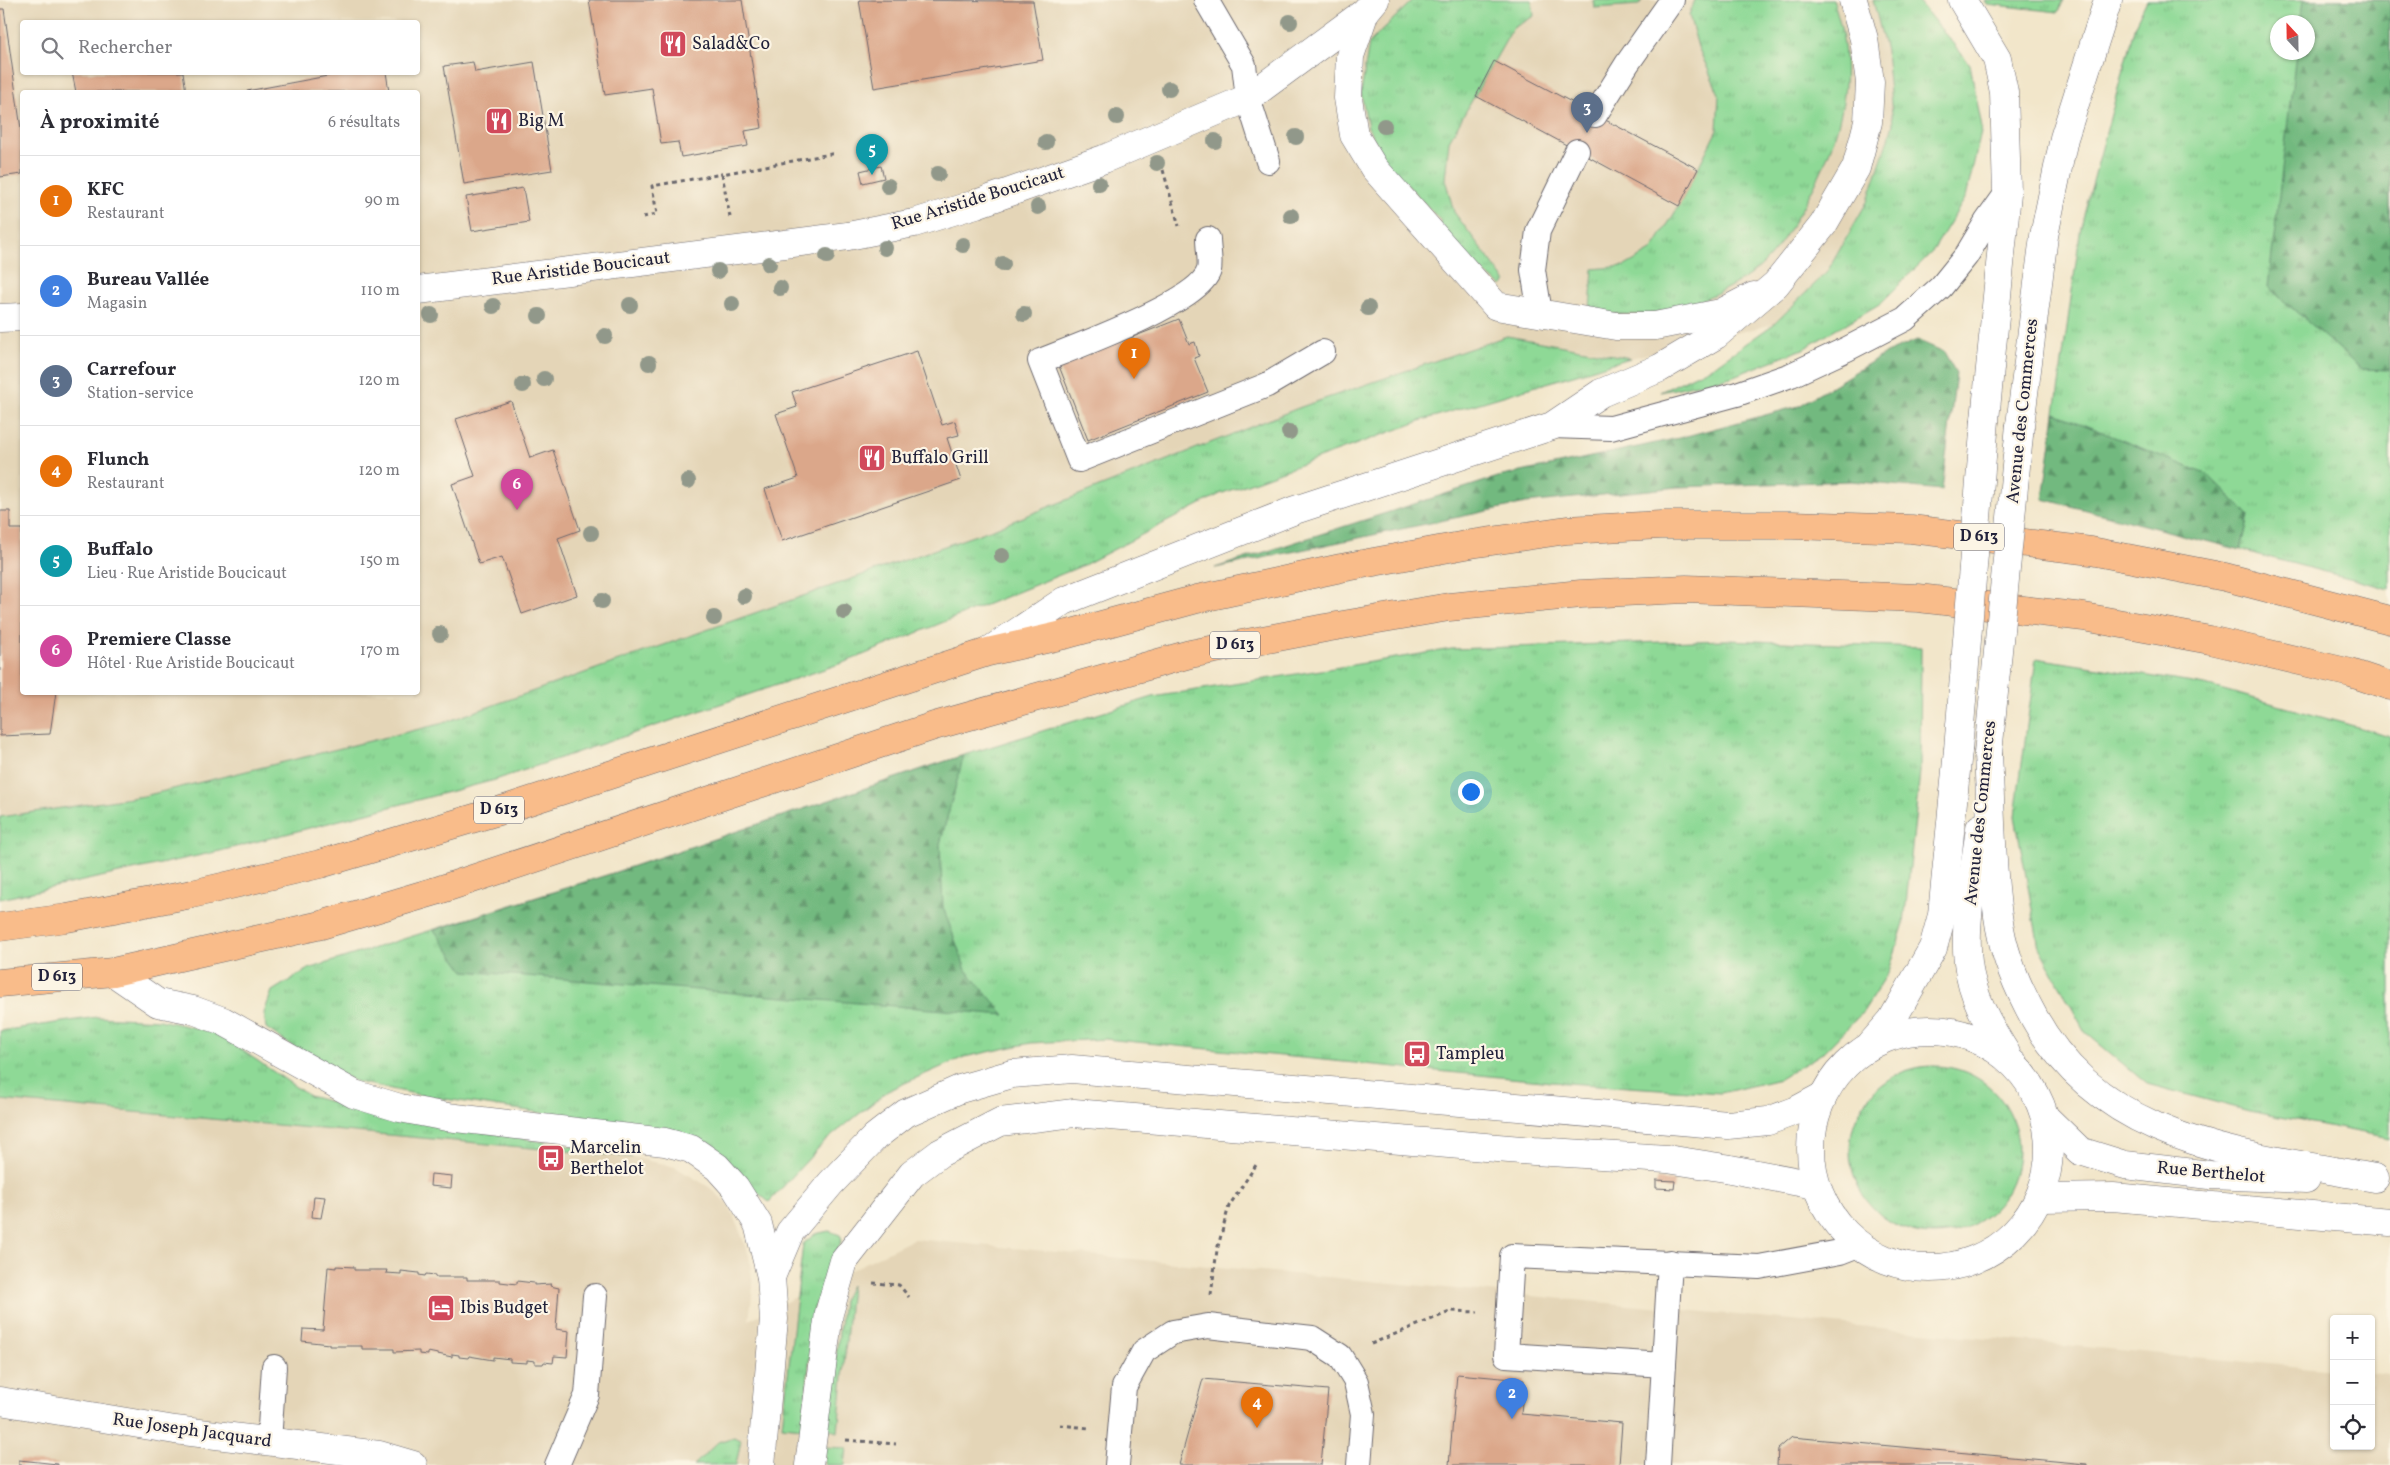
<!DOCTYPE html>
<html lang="fr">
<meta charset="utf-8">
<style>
body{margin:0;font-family:Vollkorn,serif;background:#f2f2f3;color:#2b2b33}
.controls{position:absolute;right:15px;bottom:15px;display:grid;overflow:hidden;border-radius:5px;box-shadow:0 1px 4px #0004}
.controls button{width:45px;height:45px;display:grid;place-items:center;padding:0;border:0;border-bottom:1px solid #e1e1e2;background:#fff;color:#2b2b33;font:25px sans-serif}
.compass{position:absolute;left:2270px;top:15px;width:45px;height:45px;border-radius:50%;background:#fff;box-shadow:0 1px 4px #0004;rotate:338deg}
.you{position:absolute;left:1470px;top:791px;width:18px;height:18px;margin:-12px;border:4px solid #fff;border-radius:50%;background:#1a73e8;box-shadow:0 0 0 8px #1a73e833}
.badge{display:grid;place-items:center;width:32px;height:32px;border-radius:50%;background:#0b8043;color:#fff;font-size:16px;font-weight:700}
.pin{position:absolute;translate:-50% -41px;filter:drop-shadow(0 1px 2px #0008)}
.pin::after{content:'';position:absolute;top:26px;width:18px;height:15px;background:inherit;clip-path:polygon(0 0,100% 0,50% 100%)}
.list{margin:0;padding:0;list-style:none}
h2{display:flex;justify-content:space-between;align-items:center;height:65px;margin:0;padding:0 20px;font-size:21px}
h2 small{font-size:16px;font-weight:400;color:#7c7c81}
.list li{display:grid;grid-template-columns:32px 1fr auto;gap:15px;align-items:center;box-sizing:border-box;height:90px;padding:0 20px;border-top:1px solid #e1e1e2}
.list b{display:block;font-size:19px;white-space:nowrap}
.list p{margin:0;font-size:16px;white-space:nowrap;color:#7c7c81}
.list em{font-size:16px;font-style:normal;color:#7c7c81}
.icon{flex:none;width:28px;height:28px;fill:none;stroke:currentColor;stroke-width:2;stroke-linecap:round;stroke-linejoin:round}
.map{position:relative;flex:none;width:2390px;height:1465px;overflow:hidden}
.search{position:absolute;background:#fff;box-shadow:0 1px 4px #0004;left:20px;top:20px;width:400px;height:55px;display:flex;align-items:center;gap:12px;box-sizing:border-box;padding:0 18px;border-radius:5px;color:#7c7c81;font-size:19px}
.panel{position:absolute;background:#fff;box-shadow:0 1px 4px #0004;left:20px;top:90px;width:400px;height:605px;border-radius:5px}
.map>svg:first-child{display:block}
.built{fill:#e4d5b7;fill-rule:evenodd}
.grass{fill:url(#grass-tufts);stroke:#587e68;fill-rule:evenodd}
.forest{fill:url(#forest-firs);stroke:#4a6e5d}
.building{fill:#dba78a}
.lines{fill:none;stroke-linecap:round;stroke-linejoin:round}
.service-casing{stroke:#6b676d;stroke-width:26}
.minor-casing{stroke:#6b676d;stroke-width:29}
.tertiary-casing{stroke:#6b676d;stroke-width:29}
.primary-casing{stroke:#6b676d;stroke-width:29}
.path{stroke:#6b676d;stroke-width:3;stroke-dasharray:4 4;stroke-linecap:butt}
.service{stroke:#fff;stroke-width:24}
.minor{stroke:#fff;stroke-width:28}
.tertiary{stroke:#fff;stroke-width:28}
.primary{stroke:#f9bc8a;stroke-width:28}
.tertiary-bridge-casing{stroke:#6b676d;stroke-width:29;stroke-linecap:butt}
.tertiary-bridge{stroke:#fff;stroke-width:28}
.tree{fill:#91988a}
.labels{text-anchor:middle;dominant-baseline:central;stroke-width:4.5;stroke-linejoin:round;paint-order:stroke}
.shield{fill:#fcf5e5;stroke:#63616e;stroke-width:1}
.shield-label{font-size:16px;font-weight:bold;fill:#22223b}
.poi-label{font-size:18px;fill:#22223b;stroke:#fcf5e5;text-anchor:start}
.street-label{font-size:18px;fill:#22223b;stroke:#fcf5e5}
</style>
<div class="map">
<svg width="2390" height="1465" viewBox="0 0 2390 1465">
<defs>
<pattern id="grass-tufts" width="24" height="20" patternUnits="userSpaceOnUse" patternTransform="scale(1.25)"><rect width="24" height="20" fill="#8ed996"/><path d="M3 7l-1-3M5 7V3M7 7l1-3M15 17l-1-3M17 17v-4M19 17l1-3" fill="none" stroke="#7aba82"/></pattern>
<pattern id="forest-firs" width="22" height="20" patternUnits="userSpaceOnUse" patternTransform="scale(1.25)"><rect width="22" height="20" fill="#72b97f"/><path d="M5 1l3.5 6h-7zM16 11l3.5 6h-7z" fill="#5d9669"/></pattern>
</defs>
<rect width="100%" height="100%" fill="#fcf5e5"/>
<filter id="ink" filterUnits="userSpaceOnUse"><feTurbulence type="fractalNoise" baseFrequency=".02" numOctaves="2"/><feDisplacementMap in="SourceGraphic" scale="10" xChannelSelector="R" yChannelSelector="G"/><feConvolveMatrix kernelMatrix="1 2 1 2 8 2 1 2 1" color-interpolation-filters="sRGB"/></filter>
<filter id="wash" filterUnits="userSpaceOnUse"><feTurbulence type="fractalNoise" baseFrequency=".0096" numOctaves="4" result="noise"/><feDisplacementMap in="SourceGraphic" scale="20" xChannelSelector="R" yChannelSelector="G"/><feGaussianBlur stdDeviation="1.12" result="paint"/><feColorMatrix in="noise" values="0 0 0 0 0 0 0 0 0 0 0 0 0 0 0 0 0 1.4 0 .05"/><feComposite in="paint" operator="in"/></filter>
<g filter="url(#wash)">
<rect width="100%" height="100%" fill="#f2e6ca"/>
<g class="built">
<path d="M0,0H1873L1886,51L1893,124L1868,200L1827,272L1774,324L1630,358L1507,336L1301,407L993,529L440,724L144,796L0,817ZM22,22H418V72H22ZM22,92H418V692H22Z"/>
<polygon points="0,1100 632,1157 675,1167 709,1187 725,1201 735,1218 749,1256 753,1287 749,1320 914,1239 2334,1370 2334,1446 2371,1446 2371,1373 2390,1375 2390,1465 0,1465"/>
</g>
<g class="grass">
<polygon points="1413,0 1532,0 1534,16 1513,28 1449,141 1445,179 1454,212 1506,282 1502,286 1473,264 1436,228 1441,221 1386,162 1368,127 1361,93 1369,43"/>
<polygon points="1593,0 1642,0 1639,5 1594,8"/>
<path d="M1695,0H1833C1861,78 1839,146 1798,215C1784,239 1770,263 1745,278C1712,299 1660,318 1620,314C1610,314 1600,311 1590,309L1593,269L1625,266L1651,251L1679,206L1717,130L1719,94L1698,47L1689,15Z"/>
<polygon points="1873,0 1917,0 1970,64 1982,128 1966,197 1932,252 1881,303 1803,349 1731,377 1660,392 1714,366 1774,324 1827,272 1868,200 1893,124 1886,51"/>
<polygon points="1985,0 2064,0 2058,12 1987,4"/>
<path d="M2147,0H2390V589L2241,550L2249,515L2055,413L2081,226L2135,25ZM2278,22H2308V52H2278Z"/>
<polygon points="1507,336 1630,358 1423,420 1220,494 1084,565 848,661 495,780 220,851 0,899 0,817 144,796 440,724 993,529 1301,407"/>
<polygon points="1725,640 1921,647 1920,772 1904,923 1889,971 1863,1012 1824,1052 1780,1079 1721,1093 1552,1082 1105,1039 1031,1043 964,1057 889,1090 824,1142 769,1202 723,1163 673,1132 425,1096 357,1082 319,1065 266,1028 264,1013 272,991 308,969 607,875 964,755 1153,697 1452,649"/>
<polygon points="2036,658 2205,685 2390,736 2390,1138 2249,1111 2147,1084 2085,1032 2039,947 2015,816"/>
<polygon points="97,1017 160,1020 217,1033 309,1096 369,1112 632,1157 0,1100 0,1031"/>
<circle cx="1934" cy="1150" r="84"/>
<polygon points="829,1231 840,1235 842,1239 814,1309 803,1428 782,1426 803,1244 815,1234"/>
<polygon points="851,1285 838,1432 827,1429 843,1301"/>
<polygon points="734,1437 741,1440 736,1465 694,1465 718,1442"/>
<polygon points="824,1447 847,1448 845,1465 825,1465"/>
</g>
<g class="forest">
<polygon points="2303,0 2390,0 2390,370 2361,369 2268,287 2296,53 2308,52 2308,22 2300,22"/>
<polygon points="1917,340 1944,352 1956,373 1942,490 1851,481 1678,487 1526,503 1215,568 1498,477 1679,438 1799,406 1886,353"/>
<polygon points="2055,413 2208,475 2249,515 2241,550 2043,499"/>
<polygon points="964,755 940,844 943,907 966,970 1005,1015 464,971 434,930 607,875"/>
</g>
<g id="blocks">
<g class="building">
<polygon points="589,0 742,0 762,128 745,131 748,146 681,157 678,142 661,144 652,88 605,95"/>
<polygon points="859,0 1033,1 1043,60 874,88"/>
<polygon points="0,9 4,9 22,136 22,174 0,177"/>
<polygon points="1494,61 1698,169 1679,206 1476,96"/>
<polygon points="473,62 475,72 534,62 552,170 464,184 444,66"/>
<polygon points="72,72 183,72 186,92 76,92"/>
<polygon points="349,72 386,72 389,92 247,92 247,91"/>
<polygon points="881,166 884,178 863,183 860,171"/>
<polygon points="523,188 529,222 472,231 466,197"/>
<polygon points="1179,319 1189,344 1195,342 1199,356 1194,358 1208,392 1088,440 1059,366"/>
<polygon points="917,351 942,425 955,421 959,435 947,438 961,480 782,541 765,489 798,478 776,414 797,407 792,392"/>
<polygon points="511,401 530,458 553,450 580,530 558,538 577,595 522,614 502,557 479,564 452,484 475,476 456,419"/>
<polygon points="0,511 10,511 10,529 22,529 22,692 56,692 50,734 0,736"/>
<polygon points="431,1174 452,1176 451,1188 430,1186"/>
<polygon points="1656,1180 1675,1181 1674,1189 1656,1188"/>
<polygon points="314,1196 325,1197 321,1218 312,1217"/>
<polygon points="336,1266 354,1267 354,1270 387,1270 386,1273 401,1274 401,1271 419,1273 419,1275 425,1276 426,1274 435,1275 435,1277 467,1277 467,1280 500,1280 500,1282 517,1284 517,1281 534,1283 534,1285 551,1284 550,1286 559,1288 556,1329 569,1331 567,1357 554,1356 553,1363 544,1362 543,1364 535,1364 535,1361 527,1360 527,1363 510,1362 510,1359 493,1357 493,1360 469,1356 468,1358 459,1357 459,1355 452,1354 452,1357 428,1352 428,1355 419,1354 419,1351 394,1352 394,1349 362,1349 362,1346 329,1346 329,1344 302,1341 303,1329 323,1330 328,1267 336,1268"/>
<polygon points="1457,1374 1524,1380 1521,1414 1622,1423 1619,1465 1449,1465"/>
<polygon points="1203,1379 1328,1390 1321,1465 1179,1465"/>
<polygon points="1792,1437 2087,1464 2087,1465 1777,1465 1778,1449"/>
<polygon points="19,1460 58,1464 58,1465 19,1465"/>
</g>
</g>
</g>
<g filter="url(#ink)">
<use href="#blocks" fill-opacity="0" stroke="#6b676d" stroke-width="1"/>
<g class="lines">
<g class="service-casing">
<g id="service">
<polyline points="1206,0 1244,65 1248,98 1268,161"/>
<polyline points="1595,115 1627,64 1672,0"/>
<path d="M1208,239C1208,248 1211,262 1209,270C1200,302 1073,348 1040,361L1079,460L1267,385L1323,352"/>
<polyline points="1540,313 1533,270 1538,231 1577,151"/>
<polyline points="1552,426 1611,428 1737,394 1791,375 1847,349 1905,319 1941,287 1966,256 1987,221 2007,193"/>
<polyline points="1664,1365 1506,1355 1512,1256 1759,1267 1840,1252 1858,1245"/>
<polyline points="269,1442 274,1367"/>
<polyline points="557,1465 587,1395 595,1296"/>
<polyline points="1117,1465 1124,1387 1144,1351 1173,1332 1208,1326 1312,1338 1340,1356 1356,1382 1363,1414 1359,1465"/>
<polyline points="1658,1465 1670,1262"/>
</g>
</g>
<g class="minor-casing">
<g id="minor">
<polyline points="1365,12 1350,56 1348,98 1354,135 1374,168 1496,306 1616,326 1655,326 1721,313 1754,296"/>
<polyline points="418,290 848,236 914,223 976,204 1104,159 1248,98 1365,12 1375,0"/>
<polyline points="0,318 22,317"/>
<polyline points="0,1401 175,1430 379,1455 413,1465"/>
</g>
</g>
<g class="tertiary-casing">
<g id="tertiary">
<polyline points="1962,0 1997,59 2004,92 2007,193 1985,420"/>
<polyline points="2020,425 2044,236 2064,138 2108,0"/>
<polyline points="989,651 1064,601 1295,510 1552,426 1601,393 1660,368 1716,335 1776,284 1823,225 1856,168 1868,122 1870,82 1864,39 1853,0"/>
<path d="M1988,754C1991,806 1991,864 1998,916C2002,947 2014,979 2028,1006C2097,1145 2240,1153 2375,1178"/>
<path d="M1980,828C1975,867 1963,924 1968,962C1971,995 1989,1026 2006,1053"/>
<polyline points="113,972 158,1003 193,1010 223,1021 354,1094 400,1108 447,1117 665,1142 691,1149 717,1167 735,1187 758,1224 771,1277 774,1319 761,1465"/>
<circle cx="1930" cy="1149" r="119"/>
<polyline points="1872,1043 1892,1020 1933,948 1942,915 1958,750"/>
<polyline points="2047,1119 2080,1151 2125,1165 2210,1175 2306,1179"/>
<polyline points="2040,1198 2113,1197 2390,1222"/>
<polyline points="771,1277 790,1232 831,1183 875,1137 906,1113 960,1089 1012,1074 1072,1069 1728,1125 1768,1121 1795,1111 1823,1096"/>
<polyline points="809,1465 829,1313 844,1261 912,1174 940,1153 1000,1122 1074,1113 1534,1151 1667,1159 1725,1168 1815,1185"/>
</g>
</g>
<g class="primary-casing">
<g id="primary">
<polyline points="0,927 67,918 192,894 320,864 505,809 988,652 1068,634 1197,599 1341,568 1471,544 1567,530 1661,525 1792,525 1911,529 2091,551 2225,577 2390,620"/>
<polyline points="0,983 113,972 321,925 436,891 934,726 1190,654 1325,628 1449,607 1581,594 1686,589 1918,598 2084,617 2210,640 2351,673 2390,686"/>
</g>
</g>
<g class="path">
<polyline points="1163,170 1179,226"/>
<polyline points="643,217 657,214 652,186 722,174"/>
<polyline points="730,217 722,174 836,153"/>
<polyline points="873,1283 899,1285 909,1297"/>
<polyline points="1211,1295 1217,1250 1229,1206 1258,1162"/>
<polyline points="1371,1344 1452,1311 1478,1312"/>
<polyline points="1060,1425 1089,1428"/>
<polyline points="846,1440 896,1444"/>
</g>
<use href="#service" class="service"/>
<use href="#minor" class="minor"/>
<use href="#tertiary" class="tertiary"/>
<use href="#primary" class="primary"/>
<g class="tertiary-bridge-casing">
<g id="tertiary-bridge">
<polyline points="1958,750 1985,420"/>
<polyline points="1988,754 2020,425"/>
</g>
</g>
<use href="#tertiary-bridge" class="tertiary-bridge"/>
</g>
<g class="tree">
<circle cx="1290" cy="22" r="8"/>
<circle cx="1169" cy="89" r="8"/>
<circle cx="1117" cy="117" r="8"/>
<circle cx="1384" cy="126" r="8"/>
<circle cx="1296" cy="137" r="8"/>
<circle cx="1215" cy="141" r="8"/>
<circle cx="1046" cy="142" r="8"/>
<circle cx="1157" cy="163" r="8"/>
<circle cx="938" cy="174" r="8"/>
<circle cx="1099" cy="184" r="8"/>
<circle cx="888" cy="186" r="8"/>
<circle cx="1038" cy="207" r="8"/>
<circle cx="1291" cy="216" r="8"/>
<circle cx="963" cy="245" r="8"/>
<circle cx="885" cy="248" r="8"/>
<circle cx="827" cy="256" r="8"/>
<circle cx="769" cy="264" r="8"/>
<circle cx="1003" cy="264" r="8"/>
<circle cx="718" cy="271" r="8"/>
<circle cx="780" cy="288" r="8"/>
<circle cx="732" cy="304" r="8"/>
<circle cx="630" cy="305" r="8"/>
<circle cx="493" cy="306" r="8"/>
<circle cx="1368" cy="308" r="8"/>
<circle cx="1024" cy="314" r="8"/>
<circle cx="431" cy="315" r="8"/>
<circle cx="539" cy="316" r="8"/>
<circle cx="605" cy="336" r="8"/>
<circle cx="649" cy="363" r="8"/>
<circle cx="544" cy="379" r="8"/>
<circle cx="523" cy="385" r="8"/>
<circle cx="1289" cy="432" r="8"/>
<circle cx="688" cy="481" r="8"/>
<circle cx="591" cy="533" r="8"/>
<circle cx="1002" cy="556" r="8"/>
<circle cx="744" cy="596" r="8"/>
<circle cx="602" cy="601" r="8"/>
<circle cx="844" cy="612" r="8"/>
<circle cx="714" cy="618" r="8"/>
<circle cx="440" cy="634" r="8"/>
</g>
</g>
<defs>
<g id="restaurant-square" transform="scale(1.4375)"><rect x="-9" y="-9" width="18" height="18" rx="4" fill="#d1495b" stroke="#fcf5e5"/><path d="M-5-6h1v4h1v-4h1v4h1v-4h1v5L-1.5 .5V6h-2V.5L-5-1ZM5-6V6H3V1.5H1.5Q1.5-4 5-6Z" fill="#fff"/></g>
<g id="bus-square" transform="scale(1.4375)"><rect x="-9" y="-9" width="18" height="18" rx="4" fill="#d1495b" stroke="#fcf5e5"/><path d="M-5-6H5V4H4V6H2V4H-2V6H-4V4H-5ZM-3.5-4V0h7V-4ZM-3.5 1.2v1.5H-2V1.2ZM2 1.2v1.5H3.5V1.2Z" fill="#fff"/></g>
<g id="hotel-square" transform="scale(1.4375)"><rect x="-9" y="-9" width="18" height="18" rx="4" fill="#d1495b" stroke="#fcf5e5"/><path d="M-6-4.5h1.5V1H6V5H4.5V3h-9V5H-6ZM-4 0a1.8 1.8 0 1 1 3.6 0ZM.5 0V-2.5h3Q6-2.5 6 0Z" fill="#fff"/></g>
</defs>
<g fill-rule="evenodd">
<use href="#restaurant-square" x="673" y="44"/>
<use href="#restaurant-square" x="499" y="121"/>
<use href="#restaurant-square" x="872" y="458"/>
<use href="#bus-square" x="1417" y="1054"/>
<use href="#bus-square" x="551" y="1158"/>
<use href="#hotel-square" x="441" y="1308"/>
</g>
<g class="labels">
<g class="shield">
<rect x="1954" y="523.5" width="50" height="27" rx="4"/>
<rect x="1210" y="631.5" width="50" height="27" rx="4"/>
<rect x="474" y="796.5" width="50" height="27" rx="4"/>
<rect x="32" y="963.5" width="50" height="27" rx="4"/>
</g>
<g class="shield-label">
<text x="1979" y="537">D 613</text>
<text x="1235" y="645">D 613</text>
<text x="499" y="810">D 613</text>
<text x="57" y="977">D 613</text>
</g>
<g class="poi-label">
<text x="692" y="44">Salad&amp;Co</text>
<text x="518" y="121">Big M</text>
<text x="891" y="458">Buffalo Grill</text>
<text x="1436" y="1054">Tampleu</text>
<text x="570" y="1148">Marcelin<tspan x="570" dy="21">Berthelot</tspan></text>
<text x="460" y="1308">Ibis Budget</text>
</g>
<g class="street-label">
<text transform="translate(978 199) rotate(-17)">Rue Aristide Boucicaut</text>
<text transform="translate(581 269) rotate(-7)">Rue Aristide Boucicaut</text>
<text transform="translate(2023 411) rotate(-84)">Avenue des Commerces</text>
<text transform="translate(1981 813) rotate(-84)">Avenue des Commerces</text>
<text transform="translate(2211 1173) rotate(5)">Rue Berthelot</text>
<text transform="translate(192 1431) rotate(8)">Rue Joseph Jacquard</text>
</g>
</g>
</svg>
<div class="controls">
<button>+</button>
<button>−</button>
<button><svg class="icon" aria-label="locate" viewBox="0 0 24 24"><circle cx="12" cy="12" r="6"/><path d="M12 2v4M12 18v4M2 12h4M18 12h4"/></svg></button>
</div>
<svg class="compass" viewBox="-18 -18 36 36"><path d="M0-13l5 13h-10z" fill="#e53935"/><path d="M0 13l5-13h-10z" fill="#7c7c81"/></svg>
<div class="you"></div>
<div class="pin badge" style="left:1134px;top:379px;background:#e8710a">1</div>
<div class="pin badge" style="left:1512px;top:1419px;background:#3f7fe0">2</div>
<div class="pin badge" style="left:1587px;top:133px;background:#5c6f8a">3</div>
<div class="pin badge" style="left:1257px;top:1428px;background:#e8710a">4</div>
<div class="pin badge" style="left:872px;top:175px;background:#0f9aa8">5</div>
<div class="pin badge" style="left:517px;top:510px;background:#d1479c">6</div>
<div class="search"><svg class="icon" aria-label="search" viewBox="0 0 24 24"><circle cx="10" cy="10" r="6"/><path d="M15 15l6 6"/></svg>Rechercher</div>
<section class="panel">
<h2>À proximité<small>6 résultats</small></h2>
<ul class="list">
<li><span class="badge" style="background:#e8710a">1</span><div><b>KFC</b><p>Restaurant</p></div><em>90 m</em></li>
<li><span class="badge" style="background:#3f7fe0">2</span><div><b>Bureau Vallée</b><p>Magasin</p></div><em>110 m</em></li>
<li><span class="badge" style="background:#5c6f8a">3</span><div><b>Carrefour</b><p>Station-service</p></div><em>120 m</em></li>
<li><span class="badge" style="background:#e8710a">4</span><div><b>Flunch</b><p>Restaurant</p></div><em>120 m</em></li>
<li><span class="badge" style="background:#0f9aa8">5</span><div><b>Buffalo</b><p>Lieu · Rue Aristide Boucicaut</p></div><em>150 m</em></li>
<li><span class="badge" style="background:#d1479c">6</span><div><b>Premiere Classe</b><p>Hôtel · Rue Aristide Boucicaut</p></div><em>170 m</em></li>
</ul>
</section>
</div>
